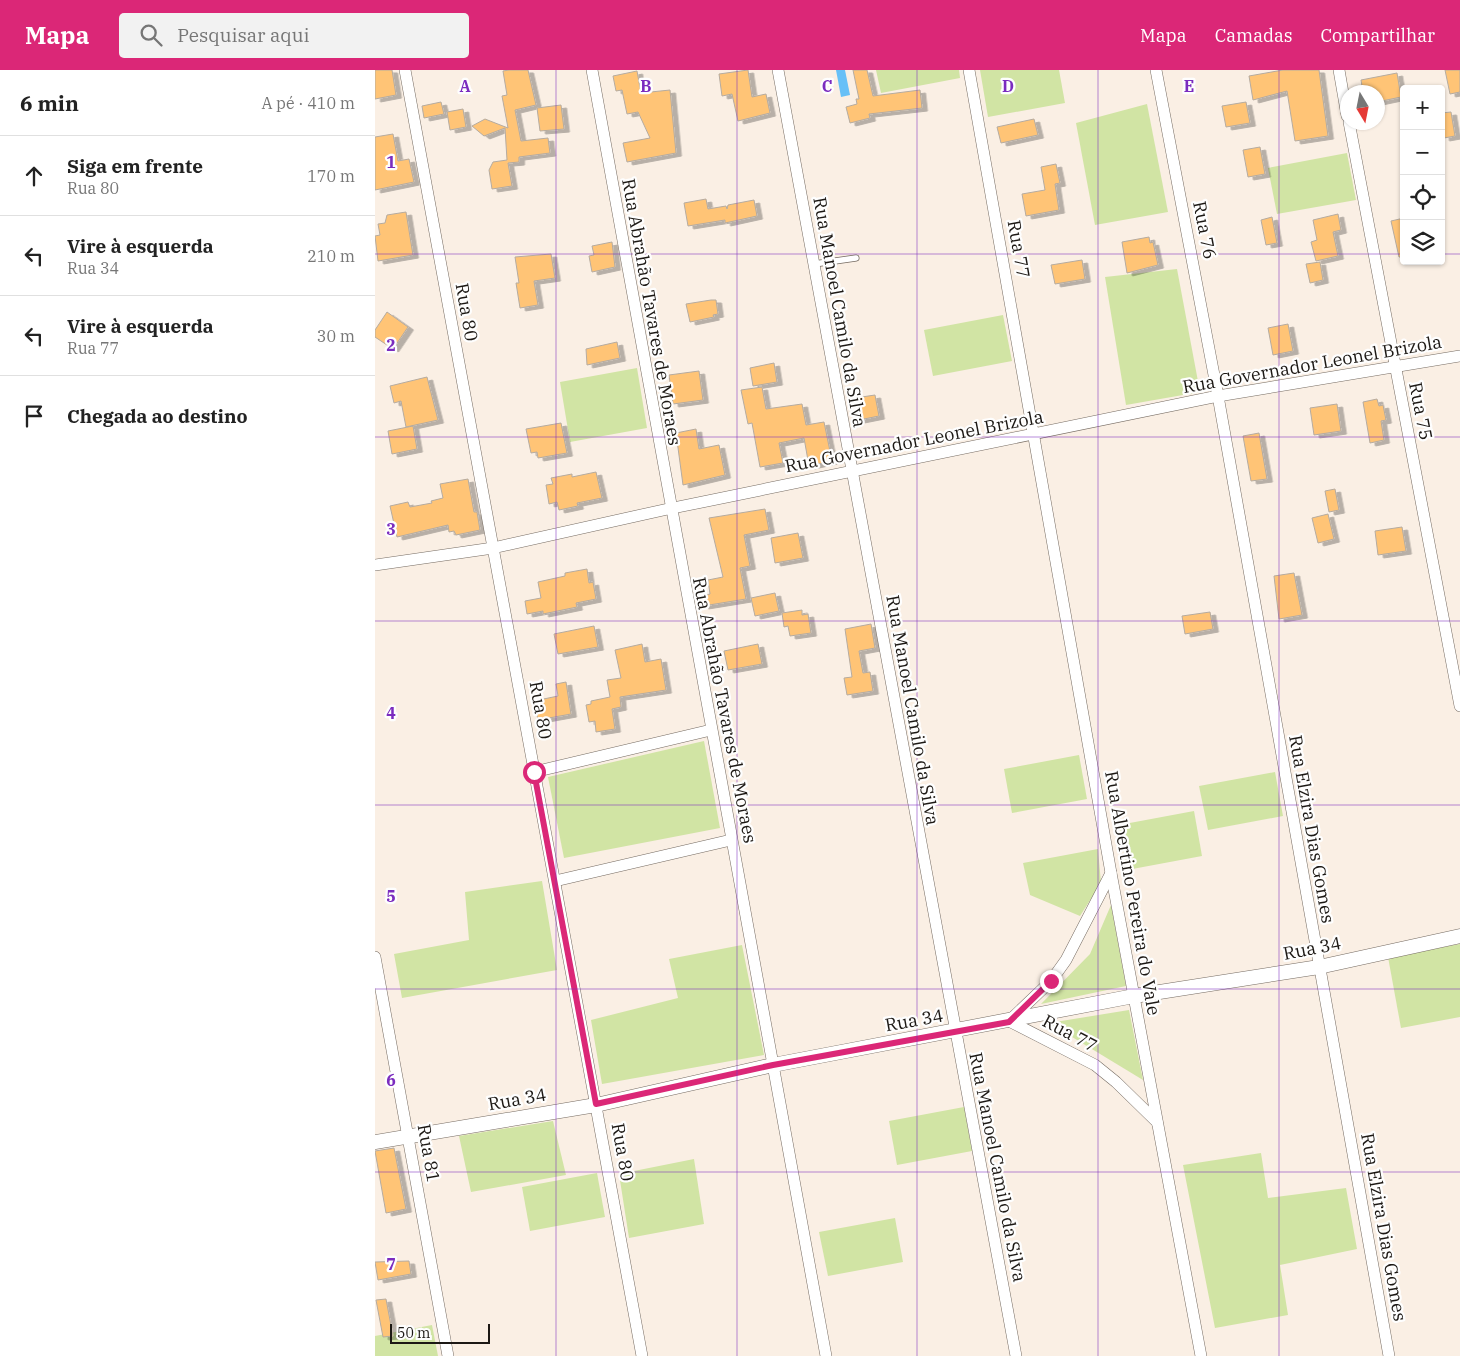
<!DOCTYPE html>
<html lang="pt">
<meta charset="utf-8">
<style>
body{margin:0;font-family:"IBM Plex Serif",serif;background:#f2f2f2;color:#222}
.controls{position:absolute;right:15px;top:15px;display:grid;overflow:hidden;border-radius:5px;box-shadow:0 1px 4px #0004}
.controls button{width:45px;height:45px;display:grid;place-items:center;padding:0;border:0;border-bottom:1px solid #e0e0e0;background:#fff;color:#222;font:25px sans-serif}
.compass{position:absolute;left:965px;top:15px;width:45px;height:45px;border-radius:50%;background:#fff;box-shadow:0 1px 4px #0004;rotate:170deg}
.scale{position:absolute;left:15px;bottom:12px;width:100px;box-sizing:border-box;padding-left:5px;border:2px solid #1c1814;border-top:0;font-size:14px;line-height:18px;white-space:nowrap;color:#1c1814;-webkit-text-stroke:4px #fefefe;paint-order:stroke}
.stop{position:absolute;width:15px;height:15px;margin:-11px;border:4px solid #db2777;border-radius:50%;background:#fff}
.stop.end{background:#db2777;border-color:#fff;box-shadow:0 1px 5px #0008}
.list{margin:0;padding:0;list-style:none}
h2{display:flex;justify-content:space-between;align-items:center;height:65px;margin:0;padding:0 20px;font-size:21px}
h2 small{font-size:16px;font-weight:400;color:#767676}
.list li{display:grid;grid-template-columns:32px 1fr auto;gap:15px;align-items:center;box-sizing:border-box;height:80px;padding:0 20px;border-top:1px solid #e0e0e0}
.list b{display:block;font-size:19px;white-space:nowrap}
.list p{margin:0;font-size:16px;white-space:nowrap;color:#767676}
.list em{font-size:16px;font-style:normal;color:#767676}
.icon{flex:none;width:28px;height:28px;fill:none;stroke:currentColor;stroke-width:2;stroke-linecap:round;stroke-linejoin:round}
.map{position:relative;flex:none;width:1085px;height:1286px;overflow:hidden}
header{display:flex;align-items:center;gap:30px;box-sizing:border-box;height:70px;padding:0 25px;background:#db2777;color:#fff}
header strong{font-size:24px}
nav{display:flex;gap:28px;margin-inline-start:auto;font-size:18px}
.search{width:350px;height:45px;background:#f2f2f2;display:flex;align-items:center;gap:12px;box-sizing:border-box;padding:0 18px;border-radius:5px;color:#767676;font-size:19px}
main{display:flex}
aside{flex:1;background:#fff}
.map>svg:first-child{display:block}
.green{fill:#d1e4a4}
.water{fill:#67c0f7}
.building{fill:#ffc476;stroke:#b5aba0;filter:url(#shadow)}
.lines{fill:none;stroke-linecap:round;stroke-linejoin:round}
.service-casing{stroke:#756b62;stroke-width:7}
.minor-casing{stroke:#756b62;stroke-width:12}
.tertiary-casing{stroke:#756b62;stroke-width:15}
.service{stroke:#fff;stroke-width:5.5}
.minor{stroke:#fff;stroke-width:11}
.tertiary{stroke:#fff;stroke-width:14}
.route{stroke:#db2777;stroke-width:6}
.grid{fill:none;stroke:#7b2cbf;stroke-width:1;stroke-opacity:0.55}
.labels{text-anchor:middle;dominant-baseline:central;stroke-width:4.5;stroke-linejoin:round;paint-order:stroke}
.street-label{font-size:18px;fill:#1c1814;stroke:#fefefe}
.grid-label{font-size:16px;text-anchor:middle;font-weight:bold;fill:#7b2cbf;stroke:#fefefe;stroke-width:4.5;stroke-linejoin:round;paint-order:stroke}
</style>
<header>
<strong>Mapa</strong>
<div class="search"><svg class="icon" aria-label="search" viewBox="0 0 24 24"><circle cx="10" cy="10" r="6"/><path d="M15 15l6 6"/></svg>Pesquisar aqui</div>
<nav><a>Mapa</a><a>Camadas</a><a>Compartilhar</a></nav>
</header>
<main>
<aside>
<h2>6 min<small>A pé · 410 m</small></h2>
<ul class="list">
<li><svg class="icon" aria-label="ahead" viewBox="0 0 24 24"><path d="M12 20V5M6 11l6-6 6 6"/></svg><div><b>Siga em frente</b><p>Rua 80</p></div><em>170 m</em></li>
<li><svg class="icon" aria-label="left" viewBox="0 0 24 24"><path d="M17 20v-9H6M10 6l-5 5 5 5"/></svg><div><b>Vire à esquerda</b><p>Rua 34</p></div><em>210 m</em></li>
<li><svg class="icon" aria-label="left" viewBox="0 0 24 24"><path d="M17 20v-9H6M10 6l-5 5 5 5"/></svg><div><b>Vire à esquerda</b><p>Rua 77</p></div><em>30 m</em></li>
<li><svg class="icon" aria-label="arrive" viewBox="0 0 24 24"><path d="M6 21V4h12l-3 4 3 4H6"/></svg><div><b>Chegada ao destino</b></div></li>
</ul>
</aside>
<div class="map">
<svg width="1085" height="1286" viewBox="0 0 1085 1286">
<defs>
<filter id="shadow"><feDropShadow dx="5.5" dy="3" stdDeviation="0" flood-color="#0004"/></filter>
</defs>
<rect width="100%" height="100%" fill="#faefe4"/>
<g class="green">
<polygon points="501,0 584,0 585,8 506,23"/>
<polygon points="605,0 684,0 690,33 613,47"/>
<polygon points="772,34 793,142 720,155 701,53"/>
<polygon points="972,83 981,130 902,144 893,98"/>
<polygon points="802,199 825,322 751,335 730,207"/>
<polygon points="628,245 637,291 558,306 549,260"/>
<polygon points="262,298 272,358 195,372 185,312"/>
<polygon points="329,671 345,758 189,788 173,707"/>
<polygon points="704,685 712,729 637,743 629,699"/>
<polygon points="900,702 908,746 833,760 824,716"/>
<polygon points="819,741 827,786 752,800 744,755"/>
<polygon points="723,779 726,813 705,846 655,825 648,793"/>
<polygon points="167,811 182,900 27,928 19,884 94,870 90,822"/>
<polygon points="736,835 751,916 666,934 715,884"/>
<polygon points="1085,874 1085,947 1026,958 1013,887"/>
<polygon points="367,875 389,985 227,1014 216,950 303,928 294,889"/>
<polygon points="754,940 768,1010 674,953"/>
<polygon points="589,1037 597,1081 522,1095 514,1051"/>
<polygon points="178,1051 191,1105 96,1122 84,1066"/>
<polygon points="886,1083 893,1128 971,1118 982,1179 905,1195 913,1245 840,1258 808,1095"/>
<polygon points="319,1089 329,1154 254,1168 244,1104"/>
<polygon points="222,1103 230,1147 155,1161 147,1117"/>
<polygon points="520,1148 528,1192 453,1206 444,1162"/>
<polygon points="57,1255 63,1286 0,1286 0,1266"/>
</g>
<polygon class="water" points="461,0 470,0 475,25 466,27"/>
<g class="building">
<polygon points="0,0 17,0 21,25 0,29"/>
<polygon points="134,0 153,0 161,35 140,40 146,71 173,68 175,83 144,87 144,92 133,93 137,116 117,119 114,100 118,92 132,90 130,58 109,66 97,56 110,49 133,58 127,26 132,25 128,1"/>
<polygon points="373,0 377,27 391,24 395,43 363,51 357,24 347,26 344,4"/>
<polygon points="478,0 492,0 498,26 545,20 547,38 494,44 495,48 475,53 471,37 482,34 481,29 484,29"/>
<polygon points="908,0 944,0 953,66 920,71 912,21 878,30 874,6"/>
<polygon points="1070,0 1085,0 1085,22 1075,24"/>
<polygon points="262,1 266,23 295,20 301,83 252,92 248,73 275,68 263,42 252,44 247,20 241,21 238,6"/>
<polygon points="1022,3 1026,27 1002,32 1002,22 988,22 986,10"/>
<polygon points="66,32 69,44 49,48 47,36"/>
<polygon points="871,32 875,53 851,57 847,36"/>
<polygon points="186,35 189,59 165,61 162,38"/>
<polygon points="88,39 91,57 75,60 72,42"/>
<polygon points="1076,42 1080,66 1069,68 1066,43"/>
<polygon points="659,49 663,65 626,73 622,57"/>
<polygon points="18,64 23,91 34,89 39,112 0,120 0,67"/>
<polygon points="885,77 890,104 873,107 868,80"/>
<polygon points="681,94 685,113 680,114 684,140 651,146 647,124 670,120 666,97"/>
<polygon points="331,129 333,139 351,136 352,139 353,135 379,130 382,146 350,153 350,150 313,156 309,133"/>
<polygon points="31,142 38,185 3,191 0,166 5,165 3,154 10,153 12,145"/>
<polygon points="963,144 966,160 958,162 963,186 941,191 936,172 942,170 938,150"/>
<polygon points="897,147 902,173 891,175 886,150"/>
<polygon points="1029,148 1029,187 1024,187 1016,151"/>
<polygon points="774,167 775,173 778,172 783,195 752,203 747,172"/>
<polygon points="237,172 240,197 217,202 214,186 219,185 217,176"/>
<polygon points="176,184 180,208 159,211 163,235 145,238 141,213 144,213 140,187"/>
<polygon points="707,190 710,209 680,214 676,195"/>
<polygon points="945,192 948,210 935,213 931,194"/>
<polygon points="336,230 341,230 343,244 338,245 339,247 315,252 311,234"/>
<polygon points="12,242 33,257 18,279 0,267 0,260"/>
<polygon points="913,254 918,281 898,285 893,258"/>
<polygon points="242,272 245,288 212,295 211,279"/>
<polygon points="399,293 402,312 378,316 375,298"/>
<polygon points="324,301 328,330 298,334 294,305"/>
<polygon points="52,307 63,350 31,357 26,331 19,333 15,316"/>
<polygon points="387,317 391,339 427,334 431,355 449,352 457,391 434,396 429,368 404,373 408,393 385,397 377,353 373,354 366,320"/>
<polygon points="500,325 504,346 484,350 480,328"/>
<polygon points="1002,329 1004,336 1008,335 1011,350 1006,351 1009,370 995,373 988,332"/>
<polygon points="962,334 966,361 939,365 935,338"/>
<polygon points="186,353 192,383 163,388 162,382 156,383 151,359"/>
<polygon points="38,356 42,379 17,384 13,361"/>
<polygon points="321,359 324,379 344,375 350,405 308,415 301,363"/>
<polygon points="884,363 892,409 876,411 868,366"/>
<polygon points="221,402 227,428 202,433 203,436 184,440 182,432 174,434 171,415 178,414 176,408 197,404 197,407"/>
<polygon points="93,409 99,442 102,442 105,460 81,465 79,461 74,462 73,455 22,467 15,436 33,432 35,437 57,433 56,431 68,428 65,414"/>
<polygon points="960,419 964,440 954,442 950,421"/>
<polygon points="390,439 394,460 369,465 375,496 365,498 371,529 328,536 326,526 335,524 333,510 348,507 334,448"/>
<polygon points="953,444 959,469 943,473 937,448"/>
<polygon points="1027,457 1031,481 1003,485 1000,461"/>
<polygon points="423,463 428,488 400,493 396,468"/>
<polygon points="212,499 214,513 218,512 221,529 201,533 202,537 168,544 168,541 152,544 150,531 166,528 163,512 190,506 190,503"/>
<polygon points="919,503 927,545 904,549 899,506"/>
<polygon points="400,523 404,541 380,546 376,528"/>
<polygon points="427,540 427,545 433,544 436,563 415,566 413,556 409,557 407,543"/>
<polygon points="835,542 838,559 810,564 807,546"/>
<polygon points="496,554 500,578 484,581 488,603 495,602 498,621 472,625 469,608 477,607 470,559"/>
<polygon points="219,556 223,577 183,584 179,564"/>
<polygon points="267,574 270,592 286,589 291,620 245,627 246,637 237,639 240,659 221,662 220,651 214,652 211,635 216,634 216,631 235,627 232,610 246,608 240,580"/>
<polygon points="383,574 387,594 353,600 349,581"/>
<polygon points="191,612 196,644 163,650 159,631 183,626 181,614"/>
<polygon points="19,1078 31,1139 11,1143 0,1081"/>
<polygon points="34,1191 36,1204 3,1210 0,1192"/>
<polygon points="11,1229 18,1266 8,1267 1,1230"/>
</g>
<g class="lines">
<g class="service-casing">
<polyline id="service" points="439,194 481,188"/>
</g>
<g class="minor-casing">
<g id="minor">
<polyline points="30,0 267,1286"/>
<path d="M217,0C292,429 373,857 451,1286"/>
<polyline points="403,0 641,1286"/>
<polyline points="594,0 736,803 826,1286"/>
<polyline points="781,0 843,326 1014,1286"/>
<polyline points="964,0 972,46"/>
<polyline points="974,52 1085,636"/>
<polyline points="0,495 118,478 293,439 843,326 1085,286"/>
<polyline points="159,702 336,660"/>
<polyline points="736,803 691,890 676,911 634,951 720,995 741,1012 782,1052"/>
<polyline points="180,811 356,770"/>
<polyline points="0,887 73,1286"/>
</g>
</g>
<g class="tertiary-casing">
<polyline id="tertiary" points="0,1072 221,1035 398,995 759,926 944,897 1085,866"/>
</g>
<use href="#service" class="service"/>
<use href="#minor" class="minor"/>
<use href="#tertiary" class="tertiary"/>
</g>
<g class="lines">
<polyline class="route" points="159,702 221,1034 398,995 634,952 676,911"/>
</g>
<path class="grid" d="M181,0V1286M362,0V1286M542,0V1286M723,0V1286M904,0V1286M0,184H1029M1066,184H1085M0,367H1085M0,551H1085M0,735H1085M0,919H1085M0,1102H1085"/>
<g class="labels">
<g class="street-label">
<text transform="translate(830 160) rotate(79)">Rua 76</text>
<text transform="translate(644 179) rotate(80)">Rua 77</text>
<text transform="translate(92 242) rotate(80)">Rua 80</text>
<text transform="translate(277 242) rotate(80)">Rua Abrahão Tavares de Moraes</text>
<text transform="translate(465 242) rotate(80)">Rua Manoel Camilo da Silva</text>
<text transform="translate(937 294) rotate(-10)">Rua Governador Leonel Brizola</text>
<text transform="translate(1046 341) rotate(79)">Rua 75</text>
<text transform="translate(539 371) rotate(-11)">Rua Governador Leonel Brizola</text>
<text transform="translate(166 640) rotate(80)">Rua 80</text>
<text transform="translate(350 640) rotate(79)">Rua Abrahão Tavares de Moraes</text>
<text transform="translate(538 640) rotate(80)">Rua Manoel Camilo da Silva</text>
<text transform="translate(937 759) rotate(80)">Rua Elzira Dias Gomes</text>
<text transform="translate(758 823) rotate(80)">Rua Albertino Pereira do Vale</text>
<text transform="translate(937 878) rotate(-11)">Rua 34</text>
<text transform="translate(539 950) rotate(-10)">Rua 34</text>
<text transform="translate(695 963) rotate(28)">Rua 77</text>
<text transform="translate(142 1029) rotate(-10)">Rua 34</text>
<text transform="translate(248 1082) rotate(80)">Rua 80</text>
<text transform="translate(54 1083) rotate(80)">Rua 81</text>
<text transform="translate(623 1097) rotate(79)">Rua Manoel Camilo da Silva</text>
<text transform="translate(1009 1157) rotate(80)">Rua Elzira Dias Gomes</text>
</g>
</g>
<g class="grid-label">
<text x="90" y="22">A</text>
<text x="271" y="22">B</text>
<text x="452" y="22">C</text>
<text x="633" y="22">D</text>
<text x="814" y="22">E</text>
<text x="16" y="98">1</text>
<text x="16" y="281">2</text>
<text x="16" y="465">3</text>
<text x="16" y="649">4</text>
<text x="16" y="832">5</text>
<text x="16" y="1016">6</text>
<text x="16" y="1200">7</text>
</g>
</svg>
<div class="controls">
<button>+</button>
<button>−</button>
<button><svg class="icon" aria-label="locate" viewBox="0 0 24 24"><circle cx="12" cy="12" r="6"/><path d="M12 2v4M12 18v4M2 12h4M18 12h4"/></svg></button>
<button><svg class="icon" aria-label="layers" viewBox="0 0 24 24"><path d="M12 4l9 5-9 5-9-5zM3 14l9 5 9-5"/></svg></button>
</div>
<svg class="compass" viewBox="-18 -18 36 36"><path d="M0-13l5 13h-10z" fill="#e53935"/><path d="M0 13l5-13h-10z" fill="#767676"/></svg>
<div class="scale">50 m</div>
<div class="stop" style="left:159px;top:702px"></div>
<div class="stop end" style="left:676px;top:911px"></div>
</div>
</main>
